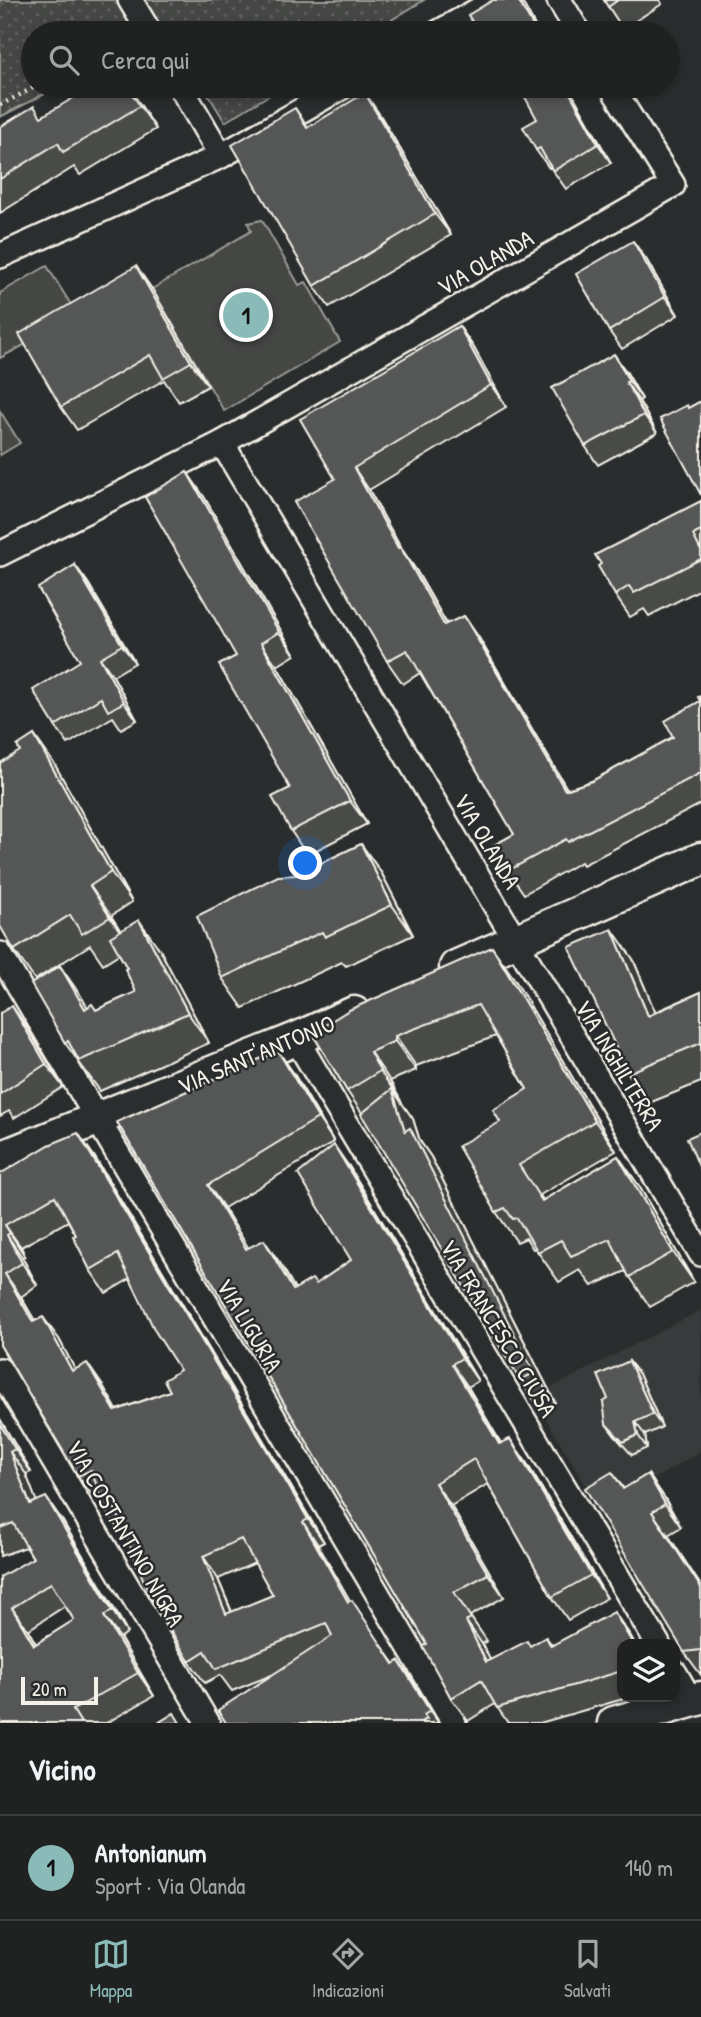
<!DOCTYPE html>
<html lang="it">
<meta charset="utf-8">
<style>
body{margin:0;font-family:"Patrick Hand",sans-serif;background:#282a2a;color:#f1f3f6}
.controls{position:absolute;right:21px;bottom:21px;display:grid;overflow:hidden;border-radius:14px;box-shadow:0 4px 10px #0003}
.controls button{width:63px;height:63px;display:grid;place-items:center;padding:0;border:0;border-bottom:2px solid #3d3f40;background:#202222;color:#f1f3f6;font:35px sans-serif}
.scale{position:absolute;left:21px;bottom:18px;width:77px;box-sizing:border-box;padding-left:7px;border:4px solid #f4f1e8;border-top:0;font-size:19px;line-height:24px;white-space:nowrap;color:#f4f1e8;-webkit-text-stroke:5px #2a2d2e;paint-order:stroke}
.you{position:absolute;left:306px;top:864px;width:24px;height:24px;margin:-18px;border:5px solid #fff;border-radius:50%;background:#1a73e8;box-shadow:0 0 0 10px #1a73e833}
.badge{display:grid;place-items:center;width:46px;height:46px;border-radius:50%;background:#8bbbb9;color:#111;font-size:23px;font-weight:700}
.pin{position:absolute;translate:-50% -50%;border:4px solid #fff;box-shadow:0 2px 7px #0006}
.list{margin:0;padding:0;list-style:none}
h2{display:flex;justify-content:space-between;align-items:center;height:91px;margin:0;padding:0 28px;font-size:30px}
h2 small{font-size:23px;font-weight:400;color:#a2a4a5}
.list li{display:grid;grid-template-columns:46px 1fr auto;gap:21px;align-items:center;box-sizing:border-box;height:105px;padding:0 28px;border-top:2px solid #3d3f40}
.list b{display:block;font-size:26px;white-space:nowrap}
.list p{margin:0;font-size:23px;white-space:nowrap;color:#a2a4a5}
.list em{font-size:23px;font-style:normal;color:#a2a4a5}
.icon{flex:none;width:38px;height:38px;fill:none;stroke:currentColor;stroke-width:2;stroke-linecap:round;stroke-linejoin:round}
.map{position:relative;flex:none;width:701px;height:1723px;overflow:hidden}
.search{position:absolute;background:#202222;box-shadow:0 4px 10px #0003;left:21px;right:21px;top:21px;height:77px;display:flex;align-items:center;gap:18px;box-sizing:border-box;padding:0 24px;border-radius:38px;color:#a2a4a5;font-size:26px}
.sheet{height:196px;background:#202222}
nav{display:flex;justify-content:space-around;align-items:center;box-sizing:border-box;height:98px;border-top:2px solid #3d3f40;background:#202222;font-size:19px;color:#a2a4a5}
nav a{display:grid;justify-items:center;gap:4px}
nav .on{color:#8bbbb9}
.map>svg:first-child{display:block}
.built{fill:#373a3a}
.green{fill:url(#green-dots);stroke:#9c9c96;stroke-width:2}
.pitch{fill:#444645;stroke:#9c9c96;stroke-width:2}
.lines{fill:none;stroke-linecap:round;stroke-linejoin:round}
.street-casing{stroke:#f4f1e8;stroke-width:28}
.secondary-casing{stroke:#f4f1e8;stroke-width:37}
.path{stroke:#f4f1e8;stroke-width:4.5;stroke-dasharray:2 5;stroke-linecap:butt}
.street{stroke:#2a2d2e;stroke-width:23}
.secondary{stroke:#2a2d2e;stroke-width:32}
.wall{fill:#494b4a;stroke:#f4f1e8;stroke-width:2;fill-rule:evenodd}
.shaded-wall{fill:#3c3d3c;stroke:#f4f1e8;stroke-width:2}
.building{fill:#555756;stroke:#f4f1e8;stroke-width:2;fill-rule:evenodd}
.labels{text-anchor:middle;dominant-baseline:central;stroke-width:5;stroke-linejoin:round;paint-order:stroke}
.street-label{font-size:24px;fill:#f4f1e8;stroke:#2a2d2e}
</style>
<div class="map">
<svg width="701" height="1723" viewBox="0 0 701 1723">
<defs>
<pattern id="green-dots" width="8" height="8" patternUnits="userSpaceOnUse" patternTransform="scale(1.75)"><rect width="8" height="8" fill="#444645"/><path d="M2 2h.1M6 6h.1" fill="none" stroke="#606160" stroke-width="1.8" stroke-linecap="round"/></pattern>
</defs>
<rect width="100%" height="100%" fill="#2a2d2e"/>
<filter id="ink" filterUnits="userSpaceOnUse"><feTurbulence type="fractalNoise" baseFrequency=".0143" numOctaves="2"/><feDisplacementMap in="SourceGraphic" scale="14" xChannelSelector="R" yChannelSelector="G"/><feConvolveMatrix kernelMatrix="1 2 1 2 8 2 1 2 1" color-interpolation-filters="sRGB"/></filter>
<g filter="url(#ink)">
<polygon class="built" points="701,1310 701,1451 601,1511 533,1397"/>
<g class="green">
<polygon points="0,0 424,0 370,33 170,33 167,29 160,33 33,33 33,86 60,86 0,117"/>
<polygon points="203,86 284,86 225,122"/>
</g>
<g class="pitch">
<polygon points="262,220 299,285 306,282 340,342 224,411 152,289 251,231 248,223"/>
<polygon points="47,266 78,316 0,358 0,293"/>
<polygon points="0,411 20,443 0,455"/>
</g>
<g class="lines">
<g class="street-casing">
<g id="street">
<polyline points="130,0 150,33"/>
<polyline points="559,0 579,33"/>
<polyline points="437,33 496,0"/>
<polyline points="180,86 221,156"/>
<polyline points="0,256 221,156 344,86"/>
<polyline points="222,443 701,1254"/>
<polyline points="0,554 222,443 673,185 611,86"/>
<polyline points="0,954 454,1723"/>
<polyline points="296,1039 658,1644"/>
<polyline points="0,1370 208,1723"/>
<polyline points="675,1673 691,1701"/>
</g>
</g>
<g class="secondary-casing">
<g id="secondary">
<polyline points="456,967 701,859"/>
<polyline points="0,1158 296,1039 354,1013"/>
<polyline points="614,1723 701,1698"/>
</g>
</g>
<polyline class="path" points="0,105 37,86"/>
<use href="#street" class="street"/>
<use href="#secondary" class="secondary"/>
</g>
<g class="wall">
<polygon points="604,0 660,0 662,4 623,29"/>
<polygon points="94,86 128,86 156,129 80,175 74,167 0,213 0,127 42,117"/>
<polygon points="568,86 611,163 566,189 551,168 549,168 536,150 537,119"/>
<polygon points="295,108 308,127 380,115 451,235 329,307 314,286"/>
<polygon points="646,259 678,315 622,349 609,331"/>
<polygon points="152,289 208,386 179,402 164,380 77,430 61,407"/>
<polygon points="459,326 474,348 506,407 369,490 401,548 416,570 447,624 464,616 479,638 567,789 592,781 673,737 700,701 701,696 701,804 583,865 581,862 524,894 508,871 514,834 420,673 403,684 387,661 335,479"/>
<polygon points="627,373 642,399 639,401 657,433 598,465 585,446"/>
<polygon points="203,495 295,655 277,666 367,824 307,855 291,831 290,788 236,656"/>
<polygon points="701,501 701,589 649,616 644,609 630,617 615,595"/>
<polygon points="75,565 88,583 135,663 113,676 137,720 121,729 113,717 68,744 55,726 80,661"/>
<polygon points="34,735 55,765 132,902 111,916 121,931 160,950 209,1043 100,1091 65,1043 60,966 87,1007 96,1010 136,992 127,968 119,954 103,964 90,945 35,980 14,950 20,751"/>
<polygon points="361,844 382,874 413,935 346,966 342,962 243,1008 222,978 296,875"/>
<polygon points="633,959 655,1012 701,992 701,1082 649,1103 628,1073"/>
<polygon points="513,977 616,1151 540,1195 543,1200 618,1156 639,1186 694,1282 650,1307 626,1271 592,1286 580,1270 559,1282 535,1248 533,1249 526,1238 517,1242 496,1212 500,1122 527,1089 496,1036 416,1066 416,1070 390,1081 401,1102 413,1119 420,1141 431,1157 555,1402 541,1410 520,1380 362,1113 347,1091 312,1033"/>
<polygon points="0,1013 28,1029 63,1087 14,1118 9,1111 0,1116"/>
<polygon points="278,1051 294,1074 334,1142 224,1208 248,1248 280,1263 295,1289 316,1284 351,1260 350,1168 478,1381 468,1387 501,1443 510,1439 526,1462 607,1598 568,1620 552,1597 488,1484 451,1506 504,1597 470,1616 487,1641 482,1644 490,1660 530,1646 546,1637 552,1645 630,1635 635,1644 622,1644 622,1697 630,1697 540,1723 508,1723 495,1704 468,1721 451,1698 427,1644 117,1122"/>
<path d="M94,1156L324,1542L318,1545L350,1601L395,1664L399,1661L415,1684L439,1723H226L272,1675L232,1691L220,1675L205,1683L189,1661L125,1533L122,1534L106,1511L100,1495L94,1498L78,1476L0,1345V1174ZM68,1221L76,1235L90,1270L106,1293L130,1279L180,1370L170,1391L117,1410L103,1386L75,1370L59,1339L35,1321L21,1297L37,1285L22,1257L25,1256L21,1247ZM255,1563L273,1595L232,1612L218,1579Z"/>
<polygon points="629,1361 639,1374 662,1427 645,1435 647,1448 632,1455 615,1436 606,1424"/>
<path d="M0,1419L31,1472L26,1474L36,1501L62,1520L122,1622L127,1633L120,1638L154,1696L106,1723H0V1577L33,1558L26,1547L0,1556ZM65,1606L74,1620L36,1644L28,1630Z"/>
<polygon points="612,1472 624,1489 648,1474 664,1497 681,1527 668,1535 701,1586 701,1675 684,1652"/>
</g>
<g class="shaded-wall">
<polygon points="518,0 520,0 525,7 539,33 537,33"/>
<polygon points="127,86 134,95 156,129 140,106"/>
<polygon points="566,86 568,86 611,163 598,144"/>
<polygon points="365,93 380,115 451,235 435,214"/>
<polygon points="633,241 646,259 678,315 665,297"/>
<polygon points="136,266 152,289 208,386 191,362"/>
<polygon points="459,326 474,348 506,407 491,385"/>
<polygon points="614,354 627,373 642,399 629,381"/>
<polygon points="626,382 639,401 657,433 644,415"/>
<polygon points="354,468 369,490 413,571 398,548"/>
<polygon points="187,472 203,495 295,655 279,632"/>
<polygon points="401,548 416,570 460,648 444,625"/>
<polygon points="75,565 88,583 135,663 122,645"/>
<polygon points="464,616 479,638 581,813 565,790"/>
<polygon points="261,643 277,666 367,824 350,801"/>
<polygon points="100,658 113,676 137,720 124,702"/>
<polygon points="34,735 55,765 132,902 111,872"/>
<polygon points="361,844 382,874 413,935 392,905"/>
<polygon points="90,886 111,916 131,947 110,917"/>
<polygon points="139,920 160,950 209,1043 188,1013"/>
<polygon points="612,929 633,959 669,1045 648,1016"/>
<polygon points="492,947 513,977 616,1151 595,1121"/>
<polygon points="60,966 81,996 106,1039 85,1009"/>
<polygon points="12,1006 28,1029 63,1087 46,1064"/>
<polygon points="395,1036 416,1066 416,1070 395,1041"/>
<polygon points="278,1051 294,1074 334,1142 318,1118"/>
<polygon points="370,1052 390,1081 401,1101 380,1071"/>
<polygon points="392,1089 413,1119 420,1141 431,1157 555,1402 534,1373 405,1131"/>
<polygon points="78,1133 94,1156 324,1542 308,1519"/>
<polygon points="334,1145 350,1168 478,1381 462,1358"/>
<polygon points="618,1156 639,1186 694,1282 673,1252"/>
<polygon points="208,1185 224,1208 263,1272 246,1249"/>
<polygon points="5,1225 21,1247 25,1256 10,1233"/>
<polygon points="7,1235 22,1257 37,1285 22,1263"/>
<polygon points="264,1240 280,1263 309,1313 293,1290"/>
<polygon points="5,1274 21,1297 49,1345 33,1322"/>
<polygon points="43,1317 59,1339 88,1394 72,1371"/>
<polygon points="629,1361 639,1374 662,1427 653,1414"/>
<polygon points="87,1363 103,1386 130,1433 115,1411"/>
<polygon points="452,1364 468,1387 515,1468 499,1444"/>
<polygon points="0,1419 31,1472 15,1449 0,1424"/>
<polygon points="635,1422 645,1435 647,1448 638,1435"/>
<polygon points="510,1439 526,1462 607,1598 591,1575"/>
<polygon points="10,1452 26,1474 46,1526 30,1504"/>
<polygon points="648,1474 664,1497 681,1527 665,1504"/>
<polygon points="435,1483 451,1506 504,1597 488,1574"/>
<polygon points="46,1497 62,1520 127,1633 112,1610"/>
<polygon points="652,1512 668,1535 701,1586 701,1588"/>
<polygon points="303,1522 318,1545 364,1625 348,1602"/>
<polygon points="203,1556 218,1579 242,1637 226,1614"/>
<polygon points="12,1608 28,1630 50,1668 34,1645"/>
<polygon points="614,1612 630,1635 635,1644 633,1644"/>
<polygon points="104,1616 120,1638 154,1696 138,1673"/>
<polygon points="466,1621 482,1644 503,1685 486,1662"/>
<polygon points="399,1661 415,1684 439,1723 430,1711"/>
</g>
<g class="building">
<polygon points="493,0 518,0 537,33 479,33 468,15"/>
<polygon points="604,0 618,0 608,7"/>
<polygon points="94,86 127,86 140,106 63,152 58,143 0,179 0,127 34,106 41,117"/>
<polygon points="519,86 566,86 598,144 553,171 540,148 536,150 523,127 537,119"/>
<polygon points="365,93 435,214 314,286 232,145 295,108 307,128"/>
<polygon points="633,241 665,297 609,331 576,274"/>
<polygon points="136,266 191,362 163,378 150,355 61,407 19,334"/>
<polygon points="459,326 491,385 354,468 398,548 401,548 444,625 464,616 565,790 592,781 673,737 665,721 700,701 698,697 701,696 701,773 568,842 566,839 508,871 494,845 514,834 407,650 387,661 294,502 335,479 300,419"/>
<polygon points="614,354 629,381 626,382 644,415 585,446 552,388"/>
<polygon points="701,401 701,495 660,419 687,405 688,408"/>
<polygon points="187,472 279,632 261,643 350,801 291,831 272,797 290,788 219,665 236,656 145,497"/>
<polygon points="701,501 701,531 693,535 701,551 701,559 634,593 629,586 615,595 598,566 601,564 595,555"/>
<polygon points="75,565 122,645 100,658 124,702 108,711 101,698 55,726 33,690 80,661 38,588"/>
<polygon points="34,735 111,872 90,886 110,917 82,934 70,915 14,950 0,926 0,763 20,751 17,746"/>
<polygon points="361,844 392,905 325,937 322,932 222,978 197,916 278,876 296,875"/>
<polygon points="139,920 188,1013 79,1061 68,1041 65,1043 31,984 60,966 85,1009 92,1004 96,1010 136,992 125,969 127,968 110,937"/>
<polygon points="612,929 648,1016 701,992 701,1043 628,1073 569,947"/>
<polygon points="492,947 595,1121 519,1165 542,1201 618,1156 673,1252 629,1277 610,1239 571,1256 561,1240 538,1252 517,1218 513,1219 505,1208 496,1212 458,1146 500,1122 493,1110 527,1089 478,1005 395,1036 395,1041 370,1052 380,1071 347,1091 312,1033 349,1010"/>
<polygon points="12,1006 46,1064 0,1094 0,1013"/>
<polygon points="278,1051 318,1118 208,1185 246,1249 264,1240 293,1290 312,1279 316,1284 351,1260 298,1174 334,1145 462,1358 452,1364 499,1444 510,1439 591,1575 552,1597 474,1459 435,1483 488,1574 454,1592 471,1618 466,1621 486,1662 527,1641 530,1646 546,1637 551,1646 614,1612 633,1644 622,1644 622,1671 497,1708 481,1680 451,1698 423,1647 427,1644 117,1122"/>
<polygon points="392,1089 405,1131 410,1128 534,1373 520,1380 361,1114"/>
<polygon points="701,1132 701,1171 687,1138"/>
<path d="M78,1133L308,1519L303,1522L348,1602L352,1600L394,1664L399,1661L430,1711L424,1715L427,1719L418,1723H226L218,1710L332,1636L326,1623L216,1669L205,1651L189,1661L149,1594L115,1508L106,1511L91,1470L78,1476L0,1345V1174L49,1145ZM55,1196L76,1235L73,1236L90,1270L118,1254L155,1331L180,1370L164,1380L170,1391L115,1411L87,1363L72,1371L43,1317L33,1322L5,1274L22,1263L7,1235L10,1233L5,1225ZM241,1539L273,1595L226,1614L203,1556Z"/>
<polygon points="629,1361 653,1414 635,1422 638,1435 623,1442 606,1424 603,1402 608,1399 598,1375"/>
<path d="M0,1424L15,1449L10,1452L30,1504L46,1497L106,1600L112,1610L104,1616L138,1673L73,1710L81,1723H0V1577L33,1558L13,1523L0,1528ZM51,1583L74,1620L34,1645L12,1608Z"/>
<polygon points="612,1472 623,1489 648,1474 665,1504 652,1512 701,1588 701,1650 684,1652 585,1488"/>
<polygon points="174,1713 180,1723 158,1723"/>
</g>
</g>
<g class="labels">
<g class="street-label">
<text transform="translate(485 262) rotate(-30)">VIA OLANDA</text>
<text transform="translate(488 841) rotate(59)">VIA OLANDA</text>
<text transform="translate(256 1054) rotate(-23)">VIA SANT'ANTONIO</text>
<text transform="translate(620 1065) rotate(59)">VIA INGHILTERRA</text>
<text transform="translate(250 1325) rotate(59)">VIA LIGURIA</text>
<text transform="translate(499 1328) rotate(59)">VIA FRANCESCO CIUSA</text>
<text transform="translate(126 1533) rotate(60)">VIA COSTANTINO NIGRA</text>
</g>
</g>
</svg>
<div class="controls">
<button><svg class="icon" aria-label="layers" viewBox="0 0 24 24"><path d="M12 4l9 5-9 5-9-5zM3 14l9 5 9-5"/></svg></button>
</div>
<div class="scale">20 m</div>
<div class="you"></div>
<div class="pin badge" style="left:246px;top:315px">1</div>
<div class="search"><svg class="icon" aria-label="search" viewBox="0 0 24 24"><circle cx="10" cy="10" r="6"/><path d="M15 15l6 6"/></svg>Cerca qui</div>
</div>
<section class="sheet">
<h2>Vicino<small></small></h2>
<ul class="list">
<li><span class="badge">1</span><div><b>Antonianum</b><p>Sport · Via Olanda</p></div><em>140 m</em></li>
</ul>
</section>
<nav>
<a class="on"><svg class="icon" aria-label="map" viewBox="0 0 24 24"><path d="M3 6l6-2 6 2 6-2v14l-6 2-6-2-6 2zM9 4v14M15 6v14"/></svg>Mappa</a>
<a><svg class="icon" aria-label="directions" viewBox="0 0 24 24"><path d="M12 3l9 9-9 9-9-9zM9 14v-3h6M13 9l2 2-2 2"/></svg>Indicazioni</a>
<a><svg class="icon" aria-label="saved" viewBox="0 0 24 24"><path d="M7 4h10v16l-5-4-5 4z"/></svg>Salvati</a>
</nav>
